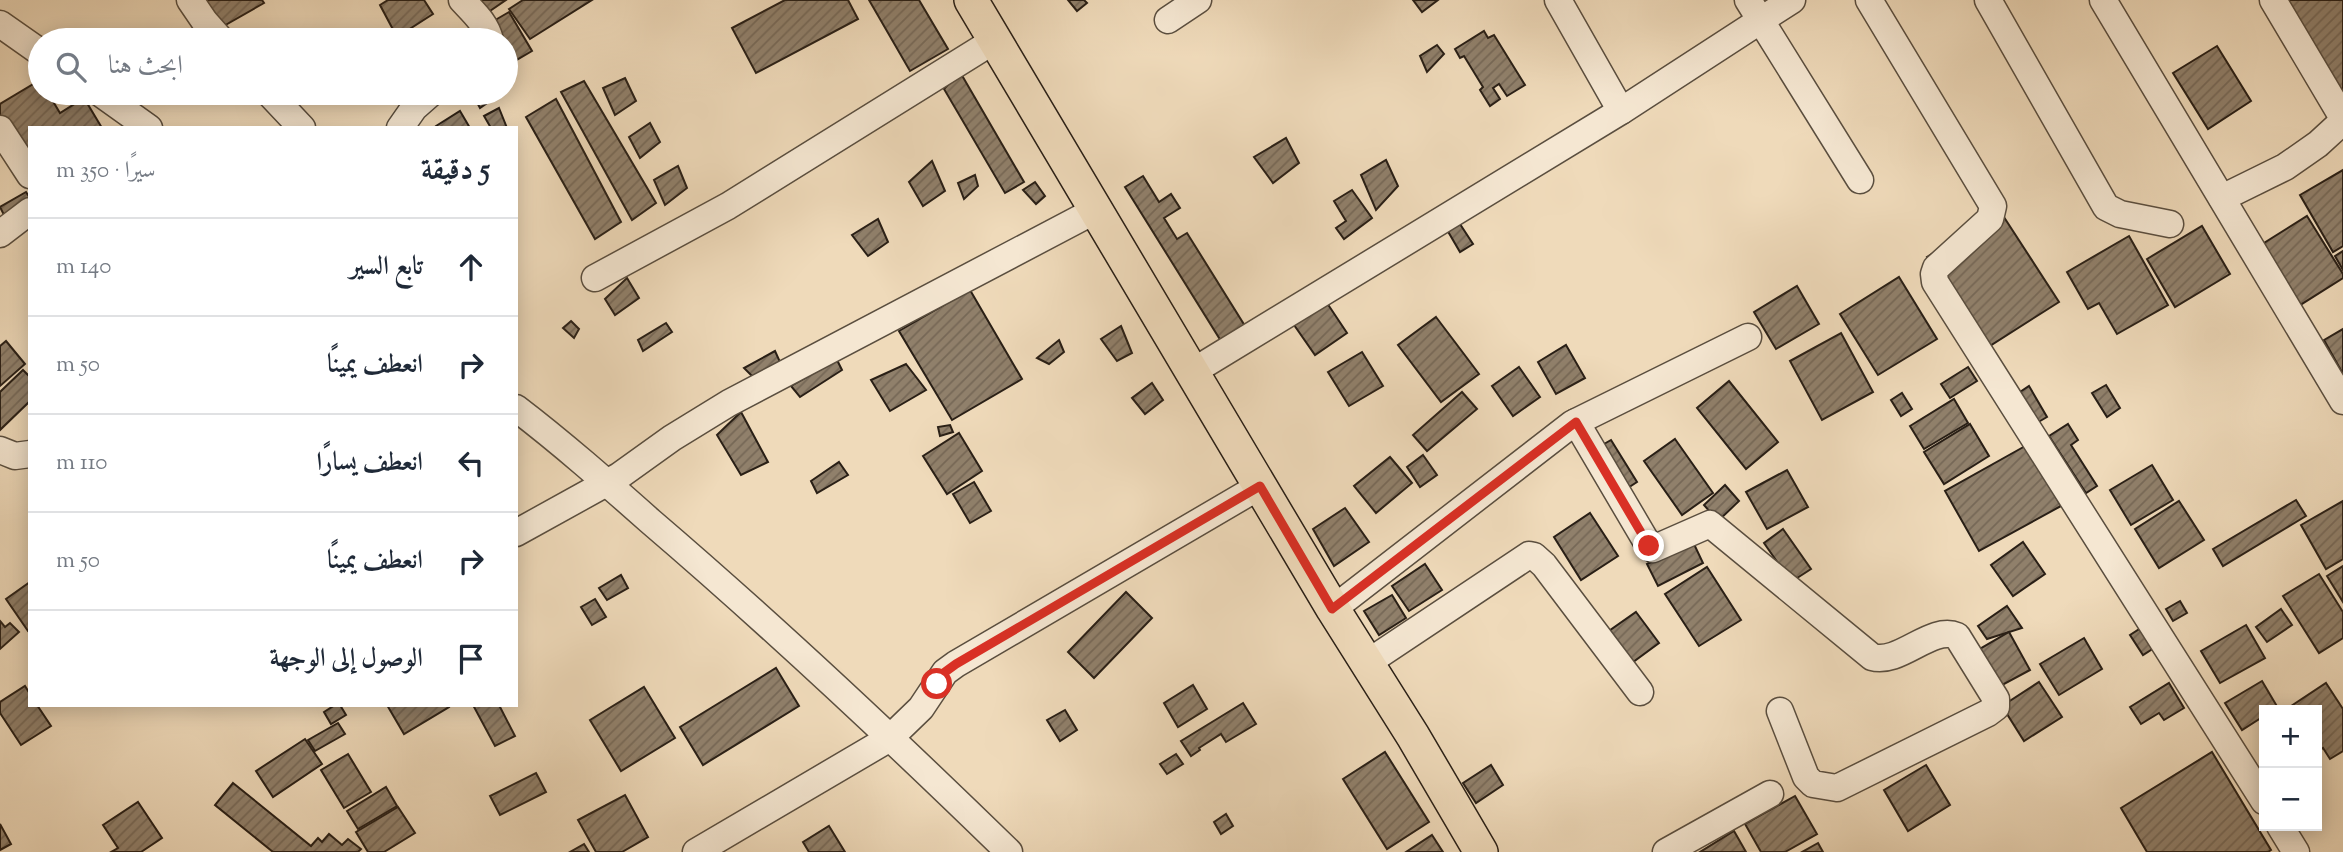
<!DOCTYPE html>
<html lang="ar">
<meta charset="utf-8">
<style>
body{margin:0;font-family:"Sorts Mill Goudy",Amiri,serif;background:#f6f6f7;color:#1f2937;direction:rtl}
.controls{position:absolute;right:21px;bottom:21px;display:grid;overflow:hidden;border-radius:0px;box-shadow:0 4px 18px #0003}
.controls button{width:63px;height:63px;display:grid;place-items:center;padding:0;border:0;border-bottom:2px solid #e0e1e3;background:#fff;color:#1f2937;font:35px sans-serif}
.stop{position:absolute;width:21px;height:21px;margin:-16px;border:5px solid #d93025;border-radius:50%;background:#fff}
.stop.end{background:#d93025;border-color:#fff;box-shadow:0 2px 7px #0008}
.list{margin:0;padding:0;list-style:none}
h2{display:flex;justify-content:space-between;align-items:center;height:91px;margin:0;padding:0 28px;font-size:30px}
h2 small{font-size:23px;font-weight:400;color:#747a83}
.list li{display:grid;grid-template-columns:46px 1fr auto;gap:21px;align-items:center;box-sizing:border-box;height:98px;padding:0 28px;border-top:2px solid #e0e1e3}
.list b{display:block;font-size:26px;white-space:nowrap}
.list em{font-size:23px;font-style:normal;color:#747a83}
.icon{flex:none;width:38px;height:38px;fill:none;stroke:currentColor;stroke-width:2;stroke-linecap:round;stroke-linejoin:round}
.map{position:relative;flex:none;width:2343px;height:852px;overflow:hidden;direction:ltr}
.search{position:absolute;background:#fff;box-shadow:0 4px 18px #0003;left:28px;top:28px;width:490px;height:77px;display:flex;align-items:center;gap:18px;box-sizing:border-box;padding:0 24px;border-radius:38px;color:#747a83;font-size:26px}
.panel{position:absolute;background:#fff;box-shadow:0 4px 18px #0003;left:28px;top:126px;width:490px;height:581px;border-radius:0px;direction:rtl}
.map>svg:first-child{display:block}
.building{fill:url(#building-hatch);stroke:#291f16;stroke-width:2}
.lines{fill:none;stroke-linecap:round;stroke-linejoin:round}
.minor-casing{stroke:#5a4e3f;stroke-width:29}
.major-casing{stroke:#291f16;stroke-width:36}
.minor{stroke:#f5e7d2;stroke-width:26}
.major{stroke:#efdaba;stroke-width:33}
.route{stroke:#d93025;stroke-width:9}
</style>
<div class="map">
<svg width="2343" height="852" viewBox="0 0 2343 852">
<defs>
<pattern id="building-hatch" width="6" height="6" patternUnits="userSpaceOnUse" patternTransform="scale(1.75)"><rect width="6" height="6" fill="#90806b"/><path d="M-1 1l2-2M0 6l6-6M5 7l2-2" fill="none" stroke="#766857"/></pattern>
</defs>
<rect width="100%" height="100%" fill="#efdaba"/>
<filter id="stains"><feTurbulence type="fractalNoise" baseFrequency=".00286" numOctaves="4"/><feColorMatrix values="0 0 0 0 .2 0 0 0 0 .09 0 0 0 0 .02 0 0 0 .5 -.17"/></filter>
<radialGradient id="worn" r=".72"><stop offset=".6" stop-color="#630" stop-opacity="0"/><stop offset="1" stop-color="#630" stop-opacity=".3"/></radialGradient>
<g class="building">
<polygon points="196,0 262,0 264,3 215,31"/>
<polygon points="388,0 424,0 433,14 397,37 380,5"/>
<polygon points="475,0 506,0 487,13"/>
<polygon points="523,0 592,0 530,39 509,9"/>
<polygon points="785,0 848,0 858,19 756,73 732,28"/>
<polygon points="869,0 919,0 948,49 910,71"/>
<polygon points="1068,0 1084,0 1087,3 1077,11"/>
<polygon points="1413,0 1438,0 1422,12"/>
<polygon points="2277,0 2343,0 2343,99"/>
<polygon points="509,12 532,51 508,65 506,61 506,40 494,40 485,26"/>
<polygon points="1484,31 1488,38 1494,35 1525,85 1507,96 1499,84 1493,88 1500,99 1490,106 1480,90 1483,87 1464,56 1460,58 1455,49"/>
<polygon points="1437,45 1444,54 1427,72 1420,56"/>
<polygon points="2217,46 2251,101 2208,129 2173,73"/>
<polygon points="960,72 1024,182 1005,193 944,89"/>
<polygon points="625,78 636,101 615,115 603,88"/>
<polygon points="40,80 40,93 48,93 60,113 84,98 102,128 30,128 30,169 0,143 0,104"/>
<polygon points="584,81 656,203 632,220 561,92"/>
<polygon points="472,93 489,93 493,99 480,108"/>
<polygon points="556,99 621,222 595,239 526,117"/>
<polygon points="499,108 507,128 491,128 484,116"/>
<polygon points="460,111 470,128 437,128 436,126"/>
<polygon points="650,123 660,142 640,158 629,137"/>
<polygon points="1286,138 1299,163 1273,183 1254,157"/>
<polygon points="1386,160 1398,186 1376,210 1361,175"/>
<polygon points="932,161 945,191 923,206 909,182"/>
<polygon points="678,166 687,188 665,205 654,180"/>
<polygon points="2343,170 2343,246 2333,252 2300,195"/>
<polygon points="975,175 978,186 964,199 958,183"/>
<polygon points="1143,176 1159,202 1171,194 1180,208 1164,218 1177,239 1187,233 1245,326 1221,341 1125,187"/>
<polygon points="1035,182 1045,196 1036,204 1023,190"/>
<polygon points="1352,190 1372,218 1344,239 1336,228 1346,221 1334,201"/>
<polygon points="26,192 30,198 6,219 0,207"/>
<polygon points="2000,211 2059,302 1985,349 1927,257"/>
<polygon points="2307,216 2343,274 2343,278 2286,314 2248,253"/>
<polygon points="878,219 888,242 868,256 852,235"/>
<polygon points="1458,221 1473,244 1460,252 1446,228"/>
<polygon points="2202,226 2230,274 2175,307 2147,259"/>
<polygon points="2129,236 2168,305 2117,334 2099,303 2088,309 2067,272"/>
<polygon points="2343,251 2343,270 2335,256"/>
<polygon points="1899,277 1937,339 1878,375 1840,314"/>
<polygon points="627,278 639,298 615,315 605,299"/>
<polygon points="1797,286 1819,324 1776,349 1754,312"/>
<polygon points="970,290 1022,379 952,420 899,331"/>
<polygon points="1325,300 1347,333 1315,355 1292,322"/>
<polygon points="1436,317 1479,374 1441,402 1398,345"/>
<polygon points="571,321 579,329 574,338 563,328"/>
<polygon points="666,323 672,332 643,351 638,340"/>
<polygon points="1121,326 1132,353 1117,361 1101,339"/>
<polygon points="2343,329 2343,374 2324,340"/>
<polygon points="1841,333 1873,392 1822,420 1790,361"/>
<polygon points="1059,340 1064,352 1049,364 1037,358"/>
<polygon points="6,341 25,364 0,386 0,346"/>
<polygon points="1566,345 1585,378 1556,394 1538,362"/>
<polygon points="775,351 780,362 754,378 744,368"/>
<polygon points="1362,352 1383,386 1349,406 1328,372"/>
<polygon points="837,360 842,370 800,397 791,386"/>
<polygon points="906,364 926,390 890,411 871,380"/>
<polygon points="1519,367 1540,397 1513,416 1492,386"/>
<polygon points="1968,367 1977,381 1950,398 1941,384"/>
<polygon points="23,370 30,377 30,401 0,430 0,392"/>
<polygon points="1729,381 1778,442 1746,469 1697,408"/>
<polygon points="1152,383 1163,400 1145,414 1132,398"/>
<polygon points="2106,385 2120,408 2107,417 2092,393"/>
<polygon points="2029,386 2047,417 2035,424 2017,394"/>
<polygon points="1462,392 1477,409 1427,451 1413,435"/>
<polygon points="1902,393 1912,409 1901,416 1891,400"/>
<polygon points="1954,399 1968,423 1924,449 1910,426"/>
<polygon points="741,412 768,462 741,475 717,435"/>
<polygon points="1970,424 1989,456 1944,484 1924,452"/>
<polygon points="2068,424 2078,440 2071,445 2097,486 2086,493 2049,436"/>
<polygon points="950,425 953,432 940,436 938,427"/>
<polygon points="959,433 982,471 947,494 923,456"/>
<polygon points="1675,439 1713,493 1682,515 1644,461"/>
<polygon points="1611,440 1637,482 1623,491 1597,448"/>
<polygon points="2027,445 2061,506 1979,551 1945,491"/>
<polygon points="1423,455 1437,475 1420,487 1407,467"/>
<polygon points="1390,457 1412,483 1376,513 1354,486"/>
<polygon points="839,462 848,475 817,493 811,481"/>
<polygon points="2152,465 2173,500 2131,525 2110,490"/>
<polygon points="1787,470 1808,507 1767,529 1746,492"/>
<polygon points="974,482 991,511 970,523 953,494"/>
<polygon points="1725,485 1739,501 1718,521 1704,505"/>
<polygon points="2296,500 2306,516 2223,566 2213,549"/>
<polygon points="2179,501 2204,540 2159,568 2135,529"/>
<polygon points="2343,501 2343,559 2326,569 2301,525"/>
<polygon points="1345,508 1369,542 1334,566 1313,529"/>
<polygon points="1590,513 1618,556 1581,580 1554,537"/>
<polygon points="1783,529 1811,569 1791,582 1764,543"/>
<polygon points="1693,542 1703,563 1658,586 1647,564"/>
<polygon points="2023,542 2045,574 2013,596 1991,565"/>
<polygon points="1425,564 1442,590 1409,611 1392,586"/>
<polygon points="2343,566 2343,602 2327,576"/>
<polygon points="1707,567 1741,620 1699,646 1665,594"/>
<polygon points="2319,574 2343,612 2343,638 2319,653 2283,596"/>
<polygon points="621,575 628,588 607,600 599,588"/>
<polygon points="30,582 30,630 28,631 6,599"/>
<polygon points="1126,592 1152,618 1094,678 1068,652"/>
<polygon points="1392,595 1406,618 1379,635 1364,611"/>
<polygon points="595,599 606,617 592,625 581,607"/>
<polygon points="2180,601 2187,613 2173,621 2166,609"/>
<polygon points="2007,606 2022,628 1987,639 1978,626"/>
<polygon points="2281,609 2292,625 2267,642 2256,627"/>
<polygon points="1636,612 1659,643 1629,665 1606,633"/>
<polygon points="0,621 5,627 10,623 19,632 0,649"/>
<polygon points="2246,625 2265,658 2220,683 2201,651"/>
<polygon points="2141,628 2154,648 2143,655 2130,635"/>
<polygon points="2009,632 2030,670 1993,690 1973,653"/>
<polygon points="2084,638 2102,669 2059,695 2040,664"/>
<polygon points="776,668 799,706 703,765 680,727"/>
<polygon points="2262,681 2278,708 2274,710 2264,710 2264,716 2242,730 2225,703"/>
<polygon points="2039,682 2062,717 2024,741 2002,706"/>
<polygon points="2169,683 2184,708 2164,720 2159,713 2141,724 2130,707"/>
<polygon points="2326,683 2343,709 2343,751 2330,759 2323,748 2317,752 2317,710 2285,710"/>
<polygon points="1193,685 1207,709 1178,727 1164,703"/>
<polygon points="25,686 30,694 30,705 37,705 51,726 21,745 0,713 0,702"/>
<polygon points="644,687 675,738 621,771 590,720"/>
<polygon points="1243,703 1256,724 1226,742 1221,734 1199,748 1200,750 1191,756 1181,741"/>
<polygon points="335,705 340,705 346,715 331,724 324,712"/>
<polygon points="387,705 448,705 449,707 404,734"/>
<polygon points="473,705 499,705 515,736 495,746"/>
<polygon points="1065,710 1077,730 1060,741 1047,720"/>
<polygon points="338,723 345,734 315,751 308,740"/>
<polygon points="305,739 322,764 273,797 256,771"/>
<polygon points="1385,752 1429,822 1387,849 1343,779"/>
<polygon points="2212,752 2271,850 2268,852 2147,852 2121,808"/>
<polygon points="348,754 371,792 344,808 321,770"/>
<polygon points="1176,754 1183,764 1167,774 1160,764"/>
<polygon points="1491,765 1503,785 1476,803 1463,783"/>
<polygon points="1926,765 1950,805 1908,831 1884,790"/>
<polygon points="536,773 546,792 500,815 490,796"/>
<polygon points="233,783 311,846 318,838 322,842 329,834 342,845 348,839 361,849 358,852 273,852 215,805"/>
<polygon points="386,787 397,806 358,829 347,811"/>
<polygon points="625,795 648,837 622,852 596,852 578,820"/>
<polygon points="1795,796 1817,834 1785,852 1761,852 1745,824"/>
<polygon points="138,802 162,838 141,852 111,852 118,848 103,825"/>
<polygon points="398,807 415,833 384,852 368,852 356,832"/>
<polygon points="1226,814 1233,826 1221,834 1214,822"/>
<polygon points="0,824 11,844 0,850"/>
<polygon points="829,826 845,852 809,852 803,842"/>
<polygon points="1734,831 1746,852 1700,852"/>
<polygon points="1432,835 1443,852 1406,852"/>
<polygon points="1818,843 1823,852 1802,852"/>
<polygon points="584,844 589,852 570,852"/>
</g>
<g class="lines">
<g class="minor-casing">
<g id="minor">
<polyline points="190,0 205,22 221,40"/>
<path d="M462,0C473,12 486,23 490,40"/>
<polyline points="1558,0 1621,111"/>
<polyline points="1748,0 1860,180"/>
<polyline points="1869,0 1993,206 1990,219 1936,268 1934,274 1935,282 2264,801"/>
<polyline points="1988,0 2106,207 2120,214 2170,224"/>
<polyline points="2103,0 2343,401"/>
<polyline points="2273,0 2343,118"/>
<polyline points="1168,20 1198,0"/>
<polyline points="0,24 40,52"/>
<polyline points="100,93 149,128"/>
<polyline points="269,93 302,128"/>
<polyline points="400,128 414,108 431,93"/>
<polyline points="0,129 30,175"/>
<polyline points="2222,198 2285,167 2318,144 2343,121"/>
<polyline points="0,234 30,211"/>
<polyline points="595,278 728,206 995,40"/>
<polyline points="1192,372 1621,111 1792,0"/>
<path d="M516,408C562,443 606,482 650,521C774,627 892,738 1009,852"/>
<path d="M1576,422L1649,546L1653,549L1710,524L1872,657C1900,665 1931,625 1957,636L1996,699V707L1988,713L1837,788L1813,784L1806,777L1780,711"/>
<polyline points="0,450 15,456 30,454"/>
<polyline points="516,533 619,476 672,438 729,403 1096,210"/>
<polyline points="1333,609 1572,424 1748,337"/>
<polyline points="1367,663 1529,555 1534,556 1544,565 1640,692"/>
<polyline points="2280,826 2296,852"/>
<polyline points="696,852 890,738 921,708 945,672 956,664 1260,486"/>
<polyline points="1666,852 1770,794"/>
</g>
</g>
<g class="major-casing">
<polyline id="major" points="971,0 1333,609 1413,736 1481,852"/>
</g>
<use href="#minor" class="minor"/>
<use href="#major" class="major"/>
</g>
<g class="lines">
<polyline class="route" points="937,684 945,672 956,664 1260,486 1332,609 1576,422 1649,546"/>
</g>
<rect width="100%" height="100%" filter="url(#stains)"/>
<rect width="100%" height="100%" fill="url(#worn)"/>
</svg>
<div class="controls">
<button>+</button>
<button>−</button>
</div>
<div class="stop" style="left:937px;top:684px"></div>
<div class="stop end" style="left:1649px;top:546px"></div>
<div class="search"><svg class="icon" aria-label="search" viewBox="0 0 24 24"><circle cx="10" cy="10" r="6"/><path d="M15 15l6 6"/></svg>ابحث هنا</div>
<section class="panel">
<h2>5 دقيقة<small>سيرًا · 350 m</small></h2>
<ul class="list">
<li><svg class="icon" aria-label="ahead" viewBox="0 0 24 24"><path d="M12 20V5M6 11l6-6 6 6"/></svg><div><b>تابع السير</b></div><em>140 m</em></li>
<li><svg class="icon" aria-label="right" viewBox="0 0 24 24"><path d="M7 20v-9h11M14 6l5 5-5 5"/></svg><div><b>انعطف يمينًا</b></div><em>50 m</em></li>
<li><svg class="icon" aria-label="left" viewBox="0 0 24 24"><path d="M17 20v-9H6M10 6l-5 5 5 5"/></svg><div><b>انعطف يسارًا</b></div><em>110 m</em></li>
<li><svg class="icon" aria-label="right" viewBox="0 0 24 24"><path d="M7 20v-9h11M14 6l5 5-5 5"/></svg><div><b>انعطف يمينًا</b></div><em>50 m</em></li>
<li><svg class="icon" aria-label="arrive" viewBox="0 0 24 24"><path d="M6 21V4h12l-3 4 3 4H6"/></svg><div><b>الوصول إلى الوجهة</b></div></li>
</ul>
</section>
</div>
